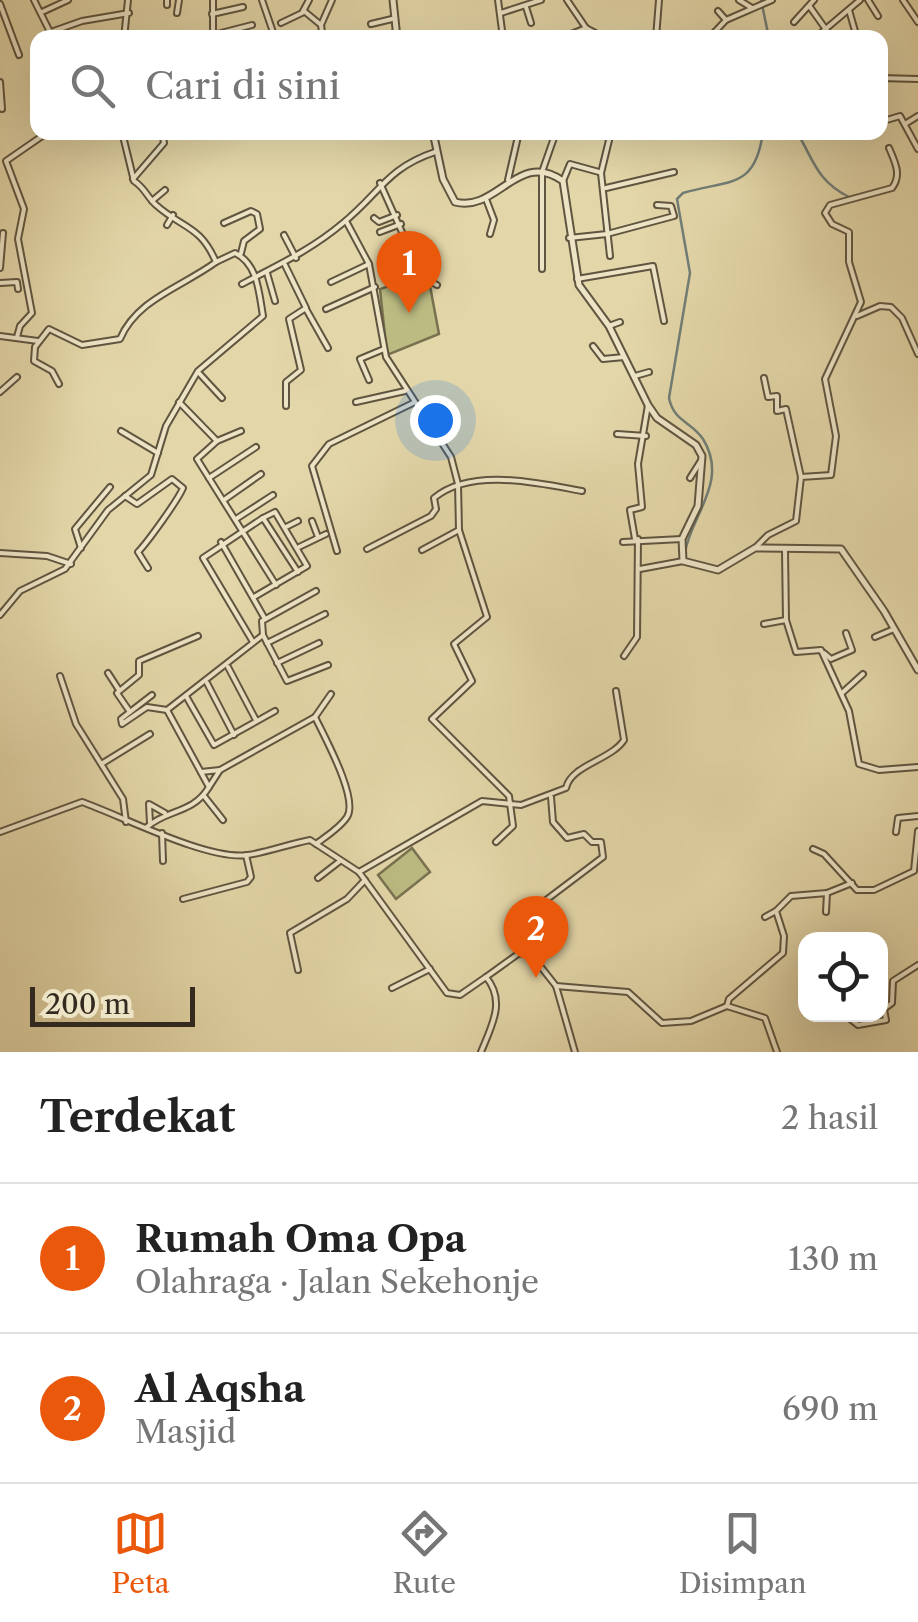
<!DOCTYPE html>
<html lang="id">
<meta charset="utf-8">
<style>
body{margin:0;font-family:"Libre Caslon Text",serif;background:#f6f6f6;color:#222}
.controls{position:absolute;right:30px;bottom:30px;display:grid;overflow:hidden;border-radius:20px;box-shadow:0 10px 40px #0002}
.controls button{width:90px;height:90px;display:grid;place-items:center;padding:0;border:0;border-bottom:2px solid #e0e0e0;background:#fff;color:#222;font:50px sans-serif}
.scale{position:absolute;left:30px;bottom:25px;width:165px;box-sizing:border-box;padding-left:10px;border:5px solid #342a1e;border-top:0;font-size:28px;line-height:35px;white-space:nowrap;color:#342a1e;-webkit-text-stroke:8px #ede4c6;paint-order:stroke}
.you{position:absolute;left:435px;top:420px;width:35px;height:35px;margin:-25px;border:8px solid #fff;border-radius:50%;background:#1a73e8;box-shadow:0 0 0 15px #1a73e833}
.badge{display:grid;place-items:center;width:65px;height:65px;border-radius:50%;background:#ea580c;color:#fff;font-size:32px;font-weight:700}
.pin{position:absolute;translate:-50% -82px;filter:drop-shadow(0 2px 5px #0008)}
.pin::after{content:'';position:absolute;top:52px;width:35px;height:30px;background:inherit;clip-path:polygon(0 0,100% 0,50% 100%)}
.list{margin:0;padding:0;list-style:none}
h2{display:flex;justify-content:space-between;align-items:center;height:130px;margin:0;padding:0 40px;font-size:42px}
h2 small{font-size:32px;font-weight:400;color:#767676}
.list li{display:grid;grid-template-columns:65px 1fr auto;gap:30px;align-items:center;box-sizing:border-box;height:150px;padding:0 40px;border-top:2px solid #e0e0e0}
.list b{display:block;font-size:38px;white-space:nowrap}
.list p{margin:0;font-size:32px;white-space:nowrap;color:#767676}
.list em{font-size:32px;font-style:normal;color:#767676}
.icon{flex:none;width:55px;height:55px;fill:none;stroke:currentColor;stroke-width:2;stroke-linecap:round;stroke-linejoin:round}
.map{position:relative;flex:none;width:918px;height:1052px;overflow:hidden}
.search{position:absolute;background:#fff;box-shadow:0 10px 40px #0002;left:30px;right:30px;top:30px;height:110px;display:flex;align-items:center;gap:25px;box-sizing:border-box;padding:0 35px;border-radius:20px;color:#767676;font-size:38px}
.sheet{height:430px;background:#fff}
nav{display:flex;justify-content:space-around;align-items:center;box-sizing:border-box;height:140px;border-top:2px solid #e0e0e0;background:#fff;font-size:28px;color:#767676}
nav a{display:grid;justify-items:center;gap:5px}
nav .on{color:#ea580c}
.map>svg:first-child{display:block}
.green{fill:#bcbb82;stroke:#787250;stroke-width:2.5}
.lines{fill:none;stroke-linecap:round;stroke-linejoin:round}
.stream{stroke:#717e77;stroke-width:2.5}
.minor-casing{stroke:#605540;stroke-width:8}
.tertiary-casing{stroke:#605540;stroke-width:9}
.minor{stroke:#ede4c6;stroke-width:4}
.tertiary{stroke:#ede4c6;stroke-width:5}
</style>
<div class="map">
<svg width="918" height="1052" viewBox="0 0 918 1052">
<rect width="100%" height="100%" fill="#e3d6a8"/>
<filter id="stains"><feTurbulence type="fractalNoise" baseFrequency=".002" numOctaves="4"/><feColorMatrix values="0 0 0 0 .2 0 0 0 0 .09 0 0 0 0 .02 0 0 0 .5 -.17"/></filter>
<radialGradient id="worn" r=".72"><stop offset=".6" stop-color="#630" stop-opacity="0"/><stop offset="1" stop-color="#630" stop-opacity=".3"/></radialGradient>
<g class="green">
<polygon points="418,276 430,286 439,334 387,355 380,289"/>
<polygon points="412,848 430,872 396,899 378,875"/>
</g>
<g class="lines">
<g class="stream">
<polyline points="761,0 769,38"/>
<path d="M797,132C814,161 817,181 849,197"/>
<path d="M685,552C692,514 729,481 703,439C691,421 674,422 669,398L690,273L677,199L683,193C730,179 755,190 763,132"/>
</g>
<g class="minor-casing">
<g id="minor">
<polyline points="34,0 53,38"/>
<polyline points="167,0 167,5"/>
<polyline points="213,0 213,35 252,25"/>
<polyline points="262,0 275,38"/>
<polyline points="498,0 503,38"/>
<polyline points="567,0 586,28 605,38"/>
<polyline points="739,0 752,8"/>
<polyline points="868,0 878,16"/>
<polyline points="903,0 918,22"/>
<polyline points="0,4 19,55"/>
<polyline points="526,7 531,23"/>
<polyline points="810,7 832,38"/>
<polyline points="849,10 857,38"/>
<polyline points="304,11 321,25 323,38"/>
<polyline points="718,11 726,20"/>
<polyline points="42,12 68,0"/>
<polyline points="177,13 179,0"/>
<polyline points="501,13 541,0"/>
<polyline points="212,14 243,7"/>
<polyline points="794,22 814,0"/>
<polyline points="281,23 302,13 309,0"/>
<polyline points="371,24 392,19"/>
<polyline points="321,25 332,0"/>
<polyline points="51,32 82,21 129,13"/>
<polyline points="124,38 128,0"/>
<polyline points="380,38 394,33"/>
<polyline points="561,38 586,28"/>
<polyline points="656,38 659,0"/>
<polyline points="709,38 726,20 772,0"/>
<polyline points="815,38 860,0"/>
<polyline points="880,78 918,79"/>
<polyline points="0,82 2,109"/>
<polyline points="880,122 900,116 918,149"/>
<polyline points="905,124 918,116"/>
<polyline points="133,179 164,143 162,132"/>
<polyline points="508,180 519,132"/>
<polyline points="563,181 570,164 599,172"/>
<polyline points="380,183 422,277 437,285"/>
<polyline points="606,188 674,172"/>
<polyline points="486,199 494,220 490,234"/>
<polyline points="152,201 165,190"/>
<polyline points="374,218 379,222 397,215"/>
<polyline points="346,221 369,264 386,357 451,457 458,484 459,530 487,617 454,644 472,681 432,719 509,796 513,826 496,842"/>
<polyline points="224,223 251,211 257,214 260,229 244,241 241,253"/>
<polyline points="167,225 173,215"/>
<polyline points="380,232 401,224"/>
<polyline points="284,235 296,258"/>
<polyline points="569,238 607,234 674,216 671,206 657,205"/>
<polyline points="610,256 601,173 611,132"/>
<polyline points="285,265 306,308 289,319 301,370 286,382 286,406"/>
<polyline points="0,268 3,233"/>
<polyline points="542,269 542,172 556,132"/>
<polyline points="267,273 275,301"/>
<polyline points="577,279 653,266 664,321"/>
<polyline points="331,282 369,264"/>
<polyline points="0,283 17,282 18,289"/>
<path d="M242,284C278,265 311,250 343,223C379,194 387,168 435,152"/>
<polyline points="306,309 328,348"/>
<polyline points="326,309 375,287"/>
<polyline points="857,316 880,306 891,307 902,318 918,354"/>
<polyline points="609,326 620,322"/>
<polyline points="0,336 38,341"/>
<polyline points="17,337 20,326 32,313 18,239 24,209 6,161 48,132"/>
<polyline points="593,346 603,359 624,357"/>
<polyline points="198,372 222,398"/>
<polyline points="635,376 649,372"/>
<polyline points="764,378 768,397 777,396 777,411 786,409 801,477"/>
<polyline points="369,380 360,359 384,349"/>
<path d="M59,384L52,371L34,361L35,347L49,329L82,345L120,339C137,299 182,287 216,262"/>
<polyline points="0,392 17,377"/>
<polyline points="179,402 217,441"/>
<polyline points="356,402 405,391"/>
<polyline points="121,431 158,453"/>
<polyline points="241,431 217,441 197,459 276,585"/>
<polyline points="617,434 646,436"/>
<polyline points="209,478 256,447"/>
<polyline points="690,478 702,459"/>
<path d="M125,496L137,504L172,479L183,488C178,500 147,543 138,552L148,568"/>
<polyline points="224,500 261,474"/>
<polyline points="236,519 273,495"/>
<polyline points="312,521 318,537"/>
<polyline points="286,527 298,521"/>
<polyline points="635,539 630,510 642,507 638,464 648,405"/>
<polyline points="221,542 265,619"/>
<polyline points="623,542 682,539"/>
<polyline points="299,547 326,534"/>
<polyline points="81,548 75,529 110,487"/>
<path d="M755,548L768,535L796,521L801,477L831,475L836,436L825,379L861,302L849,262V232L832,224L825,213L830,205L892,188C902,175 895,162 889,148"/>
<path d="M367,549L431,516L436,509L434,498C471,467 538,483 582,491"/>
<polyline points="422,550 459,530"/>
<polyline points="337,551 312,466 329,444 413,403"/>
<polyline points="785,551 786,620"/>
<polyline points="0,553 47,556 71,564"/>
<polyline points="640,569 683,561"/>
<polyline points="254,597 307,566 275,512 263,518"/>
<path d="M0,615L20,591L65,569L108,510L151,475L166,426L198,371L263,316C259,293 258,264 235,253L216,262C200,225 183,229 156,205C147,197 145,188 134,181L122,132"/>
<polyline points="764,624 786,620 796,652 821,650 849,711 859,764 879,770 918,767"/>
<polyline points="263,635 262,621 316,591"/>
<polyline points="875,637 894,629"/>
<polyline points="253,642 203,558 263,518 298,572"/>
<polyline points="267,643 325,614"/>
<polyline points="824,653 831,659 852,650 846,633"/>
<polyline points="624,656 637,637 638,539"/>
<polyline points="277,663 319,643"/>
<polyline points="228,667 256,720"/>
<polyline points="108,673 119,690"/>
<polyline points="60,676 76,724 123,799 126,822"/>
<polyline points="207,683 234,735"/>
<polyline points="842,693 863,674"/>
<polyline points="186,696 214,745 275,711"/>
<polyline points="167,710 147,707 122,724 121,719 130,712 117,693 139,675 139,661 198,636"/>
<polyline points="130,712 152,695"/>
<polyline points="315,717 331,694"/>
<polyline points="103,763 150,734"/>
<path d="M220,770L315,717C324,736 359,799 347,817C340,828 325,837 316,844"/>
<polyline points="201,772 220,770 209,787"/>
<polyline points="204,796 223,820"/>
<polyline points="150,823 149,804 165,813"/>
<path d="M147,827C167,809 193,814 209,787L167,710L263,635L287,681L328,665"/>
<path d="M0,832L82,802C122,816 208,861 248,855C268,852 289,844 310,840L359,872L447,993L460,995L486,977C506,1001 492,1025 481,1052"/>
<polyline points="896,832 898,818 918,816"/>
<polyline points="162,833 163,861"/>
<polyline points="813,849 824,854 857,890 874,890 914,871 918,831"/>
<path d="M359,872L482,801L521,805L566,788C571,765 611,760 624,740L616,691"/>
<polyline points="318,878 340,861"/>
<polyline points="183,899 247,882 251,877 246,855"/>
<polyline points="826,912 827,893"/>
<polyline points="765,917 776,911"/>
<polyline points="529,952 517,922 603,857 601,842 592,842 584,834 567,838 553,822 551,797"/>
<polyline points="298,970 290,933 347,899 365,880"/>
<polyline points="486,977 518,954 529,952 556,986 575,1052"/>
<polyline points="556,986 628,992 662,1023 691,1021 727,1006"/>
<polyline points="392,988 430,969"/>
<polyline points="844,1014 858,1025 886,1020 884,1009 892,1003 893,981 918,965"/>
<polyline points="777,1052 765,1018 727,1006 729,999 783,953 784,936 776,911 791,896 827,893 852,883"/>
</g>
</g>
<g class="tertiary-casing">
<g id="tertiary">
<polyline points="393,0 397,38"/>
<path d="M433,132L443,179L455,202C497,213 518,149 563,181L579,285L609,326L648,405L657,418L696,445L702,456L698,506L682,539L683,561L718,570L755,548L841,549L884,611L918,670"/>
</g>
</g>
<use href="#minor" class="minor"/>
<use href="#tertiary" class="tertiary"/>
</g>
<rect width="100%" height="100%" filter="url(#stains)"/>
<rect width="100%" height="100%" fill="url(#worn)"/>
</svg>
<div class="controls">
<button><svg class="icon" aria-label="locate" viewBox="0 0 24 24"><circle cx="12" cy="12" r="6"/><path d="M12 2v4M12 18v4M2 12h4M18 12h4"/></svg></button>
</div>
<div class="scale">200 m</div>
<div class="you"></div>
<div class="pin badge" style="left:409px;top:313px">1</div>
<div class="pin badge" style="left:536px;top:978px">2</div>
<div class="search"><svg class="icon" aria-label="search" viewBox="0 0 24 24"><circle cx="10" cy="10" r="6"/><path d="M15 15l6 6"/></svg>Cari di sini</div>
</div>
<section class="sheet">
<h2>Terdekat<small>2 hasil</small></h2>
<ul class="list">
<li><span class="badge">1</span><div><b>Rumah Oma Opa</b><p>Olahraga · Jalan Sekehonje</p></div><em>130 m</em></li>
<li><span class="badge">2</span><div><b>Al Aqsha</b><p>Masjid</p></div><em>690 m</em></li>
</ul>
</section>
<nav>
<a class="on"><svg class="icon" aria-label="map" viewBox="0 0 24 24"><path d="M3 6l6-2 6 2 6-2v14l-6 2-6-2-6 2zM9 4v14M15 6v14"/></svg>Peta</a>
<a><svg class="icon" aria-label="directions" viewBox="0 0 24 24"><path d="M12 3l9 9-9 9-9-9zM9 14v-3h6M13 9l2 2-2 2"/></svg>Rute</a>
<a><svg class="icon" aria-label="saved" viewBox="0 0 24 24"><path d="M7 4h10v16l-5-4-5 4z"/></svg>Disimpan</a>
</nav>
